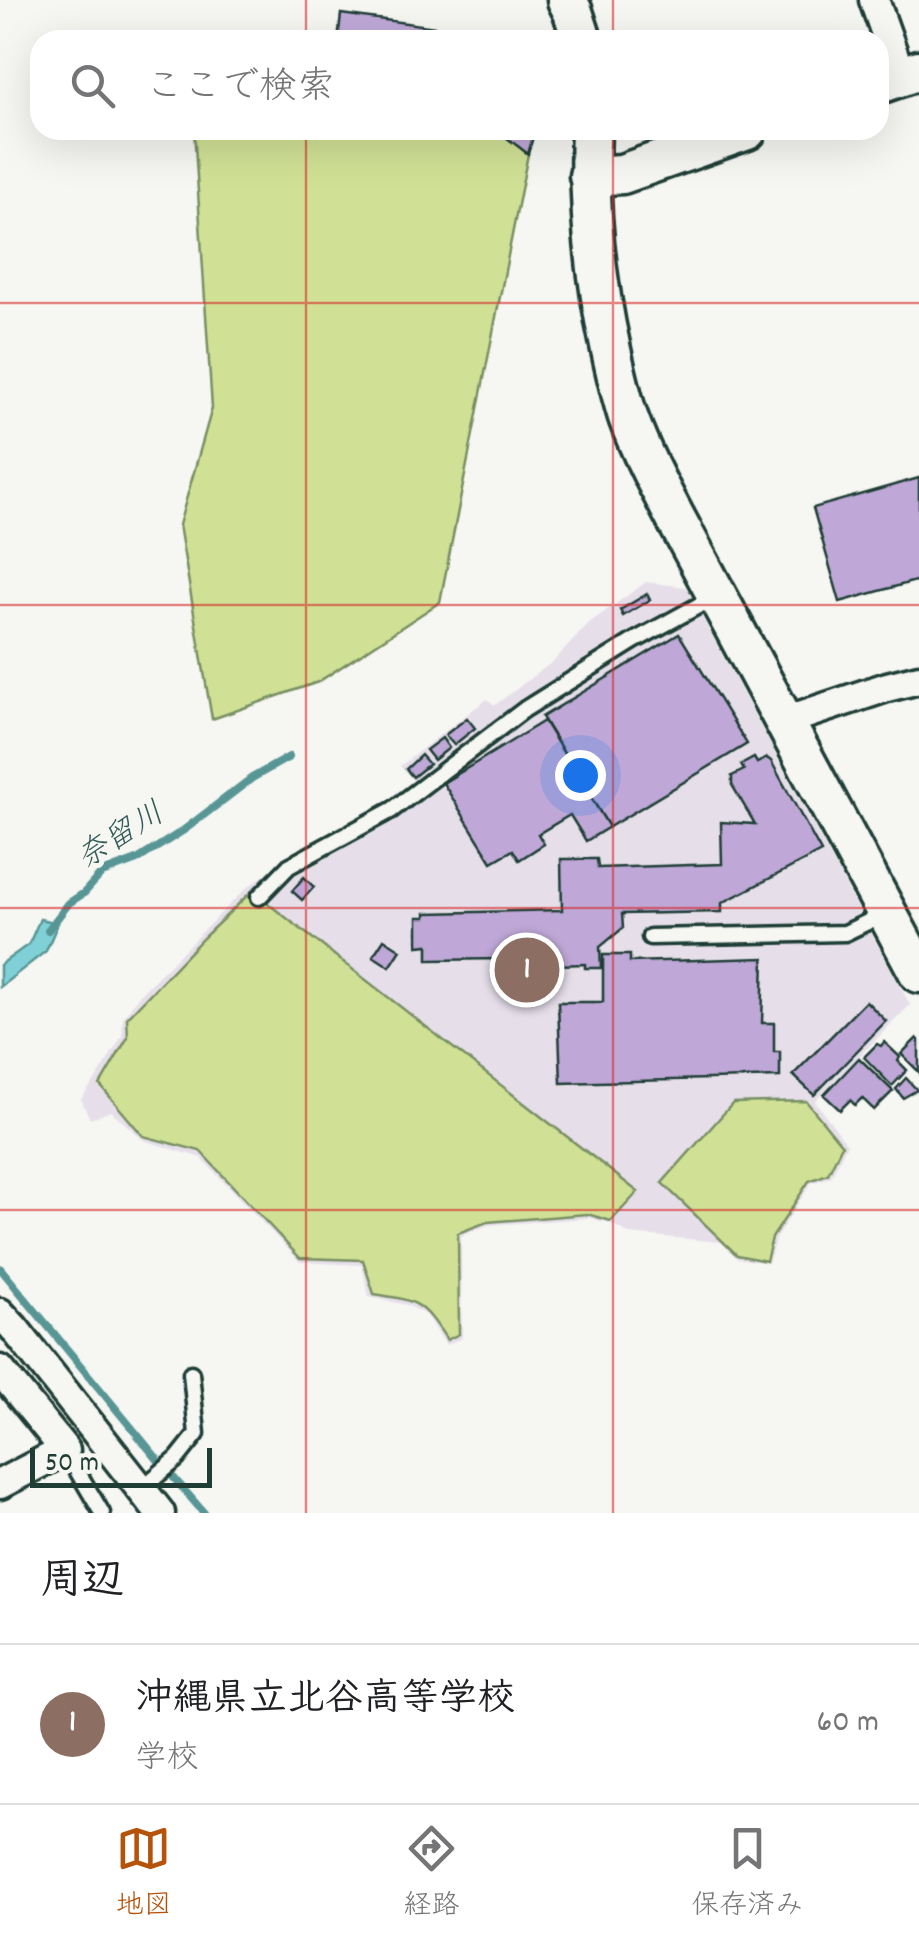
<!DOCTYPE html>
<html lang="ja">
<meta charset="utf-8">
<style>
body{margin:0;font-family:Dekko,"Klee One",sans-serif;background:#f2f2f2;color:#202124}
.scale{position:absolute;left:30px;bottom:25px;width:182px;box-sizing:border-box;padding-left:10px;border:5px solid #1f3d34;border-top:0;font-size:28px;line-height:35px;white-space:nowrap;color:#1f3d34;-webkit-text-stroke:8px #f6f6f2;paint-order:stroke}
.you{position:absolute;left:580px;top:775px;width:35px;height:35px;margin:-25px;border:8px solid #fff;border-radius:50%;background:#1a73e8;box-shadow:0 0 0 15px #1a73e833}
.badge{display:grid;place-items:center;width:65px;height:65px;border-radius:50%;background:#b45309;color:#fff;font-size:32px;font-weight:700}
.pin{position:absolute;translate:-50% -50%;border:5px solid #fff;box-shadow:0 2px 10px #0006}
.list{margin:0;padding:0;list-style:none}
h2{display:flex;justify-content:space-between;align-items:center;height:130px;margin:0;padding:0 40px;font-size:42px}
h2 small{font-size:32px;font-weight:400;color:#757577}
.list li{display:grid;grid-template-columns:65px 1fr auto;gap:30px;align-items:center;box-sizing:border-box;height:160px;padding:0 40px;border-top:2px solid #e0e0e0}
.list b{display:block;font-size:38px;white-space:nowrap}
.list p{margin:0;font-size:32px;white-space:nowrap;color:#757577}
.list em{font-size:32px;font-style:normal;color:#757577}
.icon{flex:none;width:55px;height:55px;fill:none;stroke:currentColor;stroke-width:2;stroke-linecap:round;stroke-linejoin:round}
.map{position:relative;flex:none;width:919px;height:1513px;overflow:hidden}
.search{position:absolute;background:#fff;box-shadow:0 10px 40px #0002;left:30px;right:30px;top:30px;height:110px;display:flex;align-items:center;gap:25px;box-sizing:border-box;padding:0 35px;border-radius:30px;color:#757577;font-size:38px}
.sheet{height:290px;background:#fff}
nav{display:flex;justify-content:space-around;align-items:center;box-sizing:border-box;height:140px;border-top:2px solid #e0e0e0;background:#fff;font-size:28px;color:#757577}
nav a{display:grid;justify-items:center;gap:5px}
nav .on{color:#b45309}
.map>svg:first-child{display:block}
.built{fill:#e6dfea}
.green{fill:#d0e195;stroke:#788f64;stroke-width:2.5}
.water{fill:#80d1d7;stroke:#599696;stroke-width:2.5}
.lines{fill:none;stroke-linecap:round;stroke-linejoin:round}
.stream{stroke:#599696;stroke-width:8}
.building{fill:#bfa8d7;stroke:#1f3d34;stroke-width:2.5}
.lane-casing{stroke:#1f3d34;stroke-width:21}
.street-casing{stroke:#1f3d34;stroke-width:35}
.secondary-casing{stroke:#1f3d34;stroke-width:45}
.lane{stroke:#f6f6f2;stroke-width:14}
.street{stroke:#f6f6f2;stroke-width:28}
.secondary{stroke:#f6f6f2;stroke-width:38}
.grid{fill:none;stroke:#d62828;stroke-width:2.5;stroke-opacity:0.55}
.labels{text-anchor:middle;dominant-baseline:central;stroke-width:10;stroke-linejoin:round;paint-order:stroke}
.water-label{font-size:32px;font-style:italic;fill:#325b55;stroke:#f6f6f2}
</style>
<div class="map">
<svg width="919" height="1513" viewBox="0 0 919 1513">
<rect width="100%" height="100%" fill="#f6f6f2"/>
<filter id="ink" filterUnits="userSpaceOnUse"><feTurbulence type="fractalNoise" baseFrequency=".01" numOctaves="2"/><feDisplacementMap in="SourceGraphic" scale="20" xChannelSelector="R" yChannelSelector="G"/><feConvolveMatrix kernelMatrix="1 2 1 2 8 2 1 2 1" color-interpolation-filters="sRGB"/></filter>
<g filter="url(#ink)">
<polygon class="built" points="646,582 686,587 910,1005 815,1101 847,1144 831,1177 811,1183 776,1238 768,1263 737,1258 721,1242 629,1234 610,1223 589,1218 488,1225 461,1236 462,1338 446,1345 426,1315 407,1305 369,1297 362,1265 300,1262 201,1158 143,1140 111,1111 90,1119 81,1099 95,1081 122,1036 123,1018 140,994 245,889 283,861 380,805 414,781 400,766 487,699 495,705 555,660 589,623"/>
<g class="green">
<polygon points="194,130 497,130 528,154 440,602 318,682 212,719 179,525 212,408"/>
<path d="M252,891L638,1192L611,1221L587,1214L487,1222L458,1233L459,1334L447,1340C422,1302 419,1301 374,1294L363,1260L300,1258L200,1151L143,1136L100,1085L128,1037L127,1018L203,938Z"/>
<polygon points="806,1101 842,1145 828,1174 809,1181 772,1238 766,1261 737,1255 662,1183 733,1103"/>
</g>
<polygon class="water" points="40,919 58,923 46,951 0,987 0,965 29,944"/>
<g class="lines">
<g class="stream">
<polyline points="48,930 69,903 84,893 102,873 137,860 184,830 252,778 289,757"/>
<polyline points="0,1268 159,1461"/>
<polyline points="173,1477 204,1513"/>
</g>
</g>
<g class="building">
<polygon points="341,14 443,28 442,40 338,40"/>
<polygon points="497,130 535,130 528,154"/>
<polygon points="919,478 919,580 840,602 813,508"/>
<polygon points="647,594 650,600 623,616 620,610"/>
<polygon points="679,634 747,744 609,827 542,717"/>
<polygon points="467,718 475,728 454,745 445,735"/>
<polygon points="544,721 609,827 586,841 570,815 538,834 544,844 519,860 513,850 492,862 443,783"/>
<polygon points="442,738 449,748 434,760 426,750"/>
<polygon points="421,755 429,764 413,777 406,769"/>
<polygon points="754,758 757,763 767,758 771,761 821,852 722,903 722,912 622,914 623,928 600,947 601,968 585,968 585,964 502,967 503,959 428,960 428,945 418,946 418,917 426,917 426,913 562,910 561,859 597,859 598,868 722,864 721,822 755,824 732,785 732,776 744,770 741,765"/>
<polygon points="304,877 314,887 302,900 292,891"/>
<polygon points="384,939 401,950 390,967 373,956"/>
<polygon points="603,955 630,955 630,962 764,958 762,1023 774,1023 774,1052 780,1052 780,1077 561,1083 558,1002 603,1002"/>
<polygon points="866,1001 886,1021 814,1095 793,1075"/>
<polygon points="917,1038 919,1040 919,1072 901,1054"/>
<polygon points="884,1042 900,1057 898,1061 907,1070 892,1086 864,1057 877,1044 881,1046"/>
<polygon points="859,1058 893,1091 874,1110 862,1098 855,1105 850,1100 840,1110 824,1095"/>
<polygon points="906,1078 917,1090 903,1098 896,1089"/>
</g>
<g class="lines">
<g class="lane-casing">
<g id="lane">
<polyline points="259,897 289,866 392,810 525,709 634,641 716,596"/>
<polyline points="650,937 845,933 886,913"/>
<polyline points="65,1450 102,1513"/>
<polyline points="141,1489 177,1459 197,1434 191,1373"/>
</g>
</g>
<g class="street-casing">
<g id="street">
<polyline points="874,0 901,76"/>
<polyline points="785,721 887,687 919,679"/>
<polyline points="0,1313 14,1328 160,1513"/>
<polyline points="0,1370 65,1450 0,1484"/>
</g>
</g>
<g class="secondary-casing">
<g id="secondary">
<polyline points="567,0 573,12 582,40"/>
<polyline points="879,84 919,70"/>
<path d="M591,130C588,205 595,277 611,350C616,373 621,395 628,417C641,453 659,487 677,521L919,973"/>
<polyline points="589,176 622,174 747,130"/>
</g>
</g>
<use href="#lane" class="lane"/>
<use href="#street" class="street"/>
<use href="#secondary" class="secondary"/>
</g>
</g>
<path class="grid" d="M306,0V40M613,0V40M306,130V1513M613,130V1513M0,303H919M0,605H919M0,908H919M0,1210H919"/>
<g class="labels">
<g class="water-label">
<text transform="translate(122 838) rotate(-32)">奈留川</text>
</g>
</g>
</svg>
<div class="scale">50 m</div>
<div class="you"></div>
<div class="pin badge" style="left:527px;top:970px;background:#8d6e63">1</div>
<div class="search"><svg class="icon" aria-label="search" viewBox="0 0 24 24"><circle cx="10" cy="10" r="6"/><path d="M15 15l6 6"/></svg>ここで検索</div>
</div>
<section class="sheet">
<h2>周辺<small></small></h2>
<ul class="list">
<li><span class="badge" style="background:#8d6e63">1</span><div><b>沖縄県立北谷高等学校</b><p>学校</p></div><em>60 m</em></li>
</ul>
</section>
<nav>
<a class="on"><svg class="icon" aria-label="map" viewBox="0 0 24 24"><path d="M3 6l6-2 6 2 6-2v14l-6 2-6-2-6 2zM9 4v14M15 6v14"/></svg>地図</a>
<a><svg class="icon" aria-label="directions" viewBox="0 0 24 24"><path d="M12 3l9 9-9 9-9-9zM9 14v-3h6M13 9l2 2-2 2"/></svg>経路</a>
<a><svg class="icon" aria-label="saved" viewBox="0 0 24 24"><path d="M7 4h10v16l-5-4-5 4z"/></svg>保存済み</a>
</nav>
